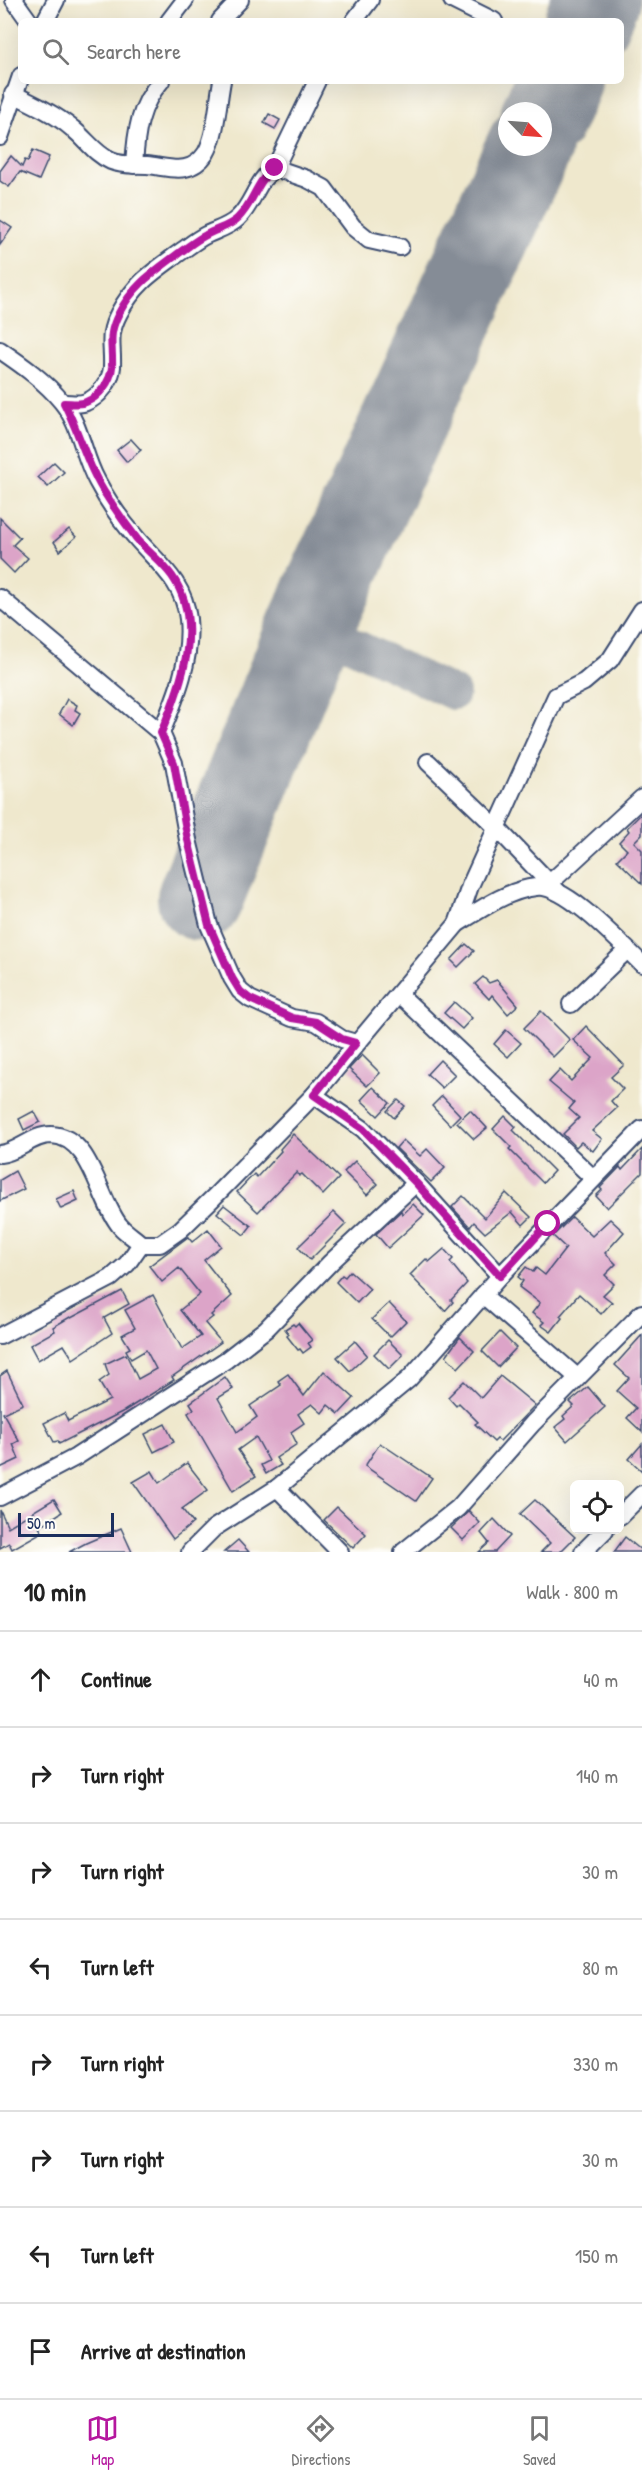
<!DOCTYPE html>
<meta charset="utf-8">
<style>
body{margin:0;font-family:"Patrick Hand",sans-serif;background:#f2f2f2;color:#222}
.controls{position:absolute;right:18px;bottom:18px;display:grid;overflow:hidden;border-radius:9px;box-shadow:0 6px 24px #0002}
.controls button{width:54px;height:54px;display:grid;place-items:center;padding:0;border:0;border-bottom:2px solid #e0e0e0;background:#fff;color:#222;font:30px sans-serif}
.compass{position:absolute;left:498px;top:102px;width:54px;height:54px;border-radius:50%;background:#fff;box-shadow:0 6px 24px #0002;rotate:115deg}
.scale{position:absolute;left:18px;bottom:15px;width:96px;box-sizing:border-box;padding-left:6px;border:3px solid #1b2f5e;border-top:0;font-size:16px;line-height:21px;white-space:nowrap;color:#1b2f5e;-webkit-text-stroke:4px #fdfcf7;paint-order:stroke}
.stop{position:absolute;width:18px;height:18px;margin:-14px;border:4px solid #b5179e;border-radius:50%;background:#fff}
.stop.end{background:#b5179e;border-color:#fff;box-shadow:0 2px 6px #0008}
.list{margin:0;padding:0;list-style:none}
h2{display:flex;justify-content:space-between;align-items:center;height:78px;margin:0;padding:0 24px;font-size:26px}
h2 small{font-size:20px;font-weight:400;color:#767676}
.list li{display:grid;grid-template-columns:39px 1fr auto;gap:18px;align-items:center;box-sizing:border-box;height:96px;padding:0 24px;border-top:2px solid #e0e0e0}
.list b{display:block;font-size:22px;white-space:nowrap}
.list em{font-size:20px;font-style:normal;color:#767676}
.icon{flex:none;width:33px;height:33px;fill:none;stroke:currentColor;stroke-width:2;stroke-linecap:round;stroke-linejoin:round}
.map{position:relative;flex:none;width:642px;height:1552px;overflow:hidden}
.search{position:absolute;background:#fff;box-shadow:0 6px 24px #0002;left:18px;right:18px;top:18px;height:66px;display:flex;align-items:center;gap:15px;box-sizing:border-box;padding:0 21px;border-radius:9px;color:#767676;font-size:22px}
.sheet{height:846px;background:#fff}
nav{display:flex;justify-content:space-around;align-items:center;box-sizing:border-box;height:84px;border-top:2px solid #e0e0e0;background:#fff;font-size:16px;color:#767676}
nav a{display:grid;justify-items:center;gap:3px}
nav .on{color:#b5179e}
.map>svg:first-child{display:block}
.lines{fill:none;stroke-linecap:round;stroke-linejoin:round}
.taxiway{stroke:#858c96;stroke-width:34}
.runway{stroke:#858c96;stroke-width:86}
.building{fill:#dca4c8}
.minor-casing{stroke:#3b4b6f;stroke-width:20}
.minor{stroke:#fff;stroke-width:16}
.route{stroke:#b5179e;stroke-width:8}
</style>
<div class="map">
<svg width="642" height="1552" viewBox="0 0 642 1552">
<rect width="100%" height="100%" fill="#fdfcf7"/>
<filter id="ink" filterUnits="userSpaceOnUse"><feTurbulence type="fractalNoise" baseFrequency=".0167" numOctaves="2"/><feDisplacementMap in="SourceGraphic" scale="12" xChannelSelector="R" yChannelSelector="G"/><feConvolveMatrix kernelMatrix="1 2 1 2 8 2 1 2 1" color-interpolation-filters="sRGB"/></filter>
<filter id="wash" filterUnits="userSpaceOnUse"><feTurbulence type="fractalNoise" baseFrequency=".008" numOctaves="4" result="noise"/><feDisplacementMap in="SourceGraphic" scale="24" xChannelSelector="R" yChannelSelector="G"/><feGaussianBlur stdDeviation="1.35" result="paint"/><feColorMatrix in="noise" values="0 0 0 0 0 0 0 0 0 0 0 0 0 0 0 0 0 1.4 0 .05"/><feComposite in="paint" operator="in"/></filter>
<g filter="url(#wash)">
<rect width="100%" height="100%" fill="#efe8cd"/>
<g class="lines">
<polyline class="taxiway" points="311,625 453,693"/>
<g class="runway">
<polyline points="587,21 596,0"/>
<polyline points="543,117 559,81"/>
<polyline points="200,898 311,625 529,147"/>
</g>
</g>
<g id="blocks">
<g class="building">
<polygon points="269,114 280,120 275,129 264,123"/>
<polygon points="33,150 49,157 39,180 20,172 9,187 0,181 0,171 11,156 22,167 25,160 28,161"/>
<polygon points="0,220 12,228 0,245"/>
<polygon points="131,439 141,450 127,462 117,450"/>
<polygon points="54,462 64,472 48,487 38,477"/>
<polygon points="0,518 20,538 13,545 28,558 14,573 0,559"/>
<polygon points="69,529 76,537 60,551 54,542"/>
<polygon points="67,699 77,705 75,710 80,713 73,725 59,714"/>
<polygon points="642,813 642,834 634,842 642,850 642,884 617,860 627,850 619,842 629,831 627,828"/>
<polygon points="466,944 474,951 458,967 451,960"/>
<polygon points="483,977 489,983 497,980 518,1005 508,1014 492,995 489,999 475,984"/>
<polygon points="454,1002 472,1018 462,1029 444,1013"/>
<polygon points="541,1011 570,1040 553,1057 524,1028"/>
<polygon points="586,1026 624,1065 611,1077 623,1089 611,1101 617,1108 592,1131 602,1139 593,1151 581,1142 576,1147 563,1134 579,1118 569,1109 574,1103 549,1082 560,1070 571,1081 593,1058 573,1040"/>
<polygon points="506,1030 521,1043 508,1057 494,1044"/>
<polygon points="362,1055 380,1073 367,1086 349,1069"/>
<polygon points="440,1060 455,1075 442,1088 427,1074"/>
<polygon points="373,1087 390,1103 378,1116 361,1100"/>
<polygon points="442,1096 460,1115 450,1125 432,1106"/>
<polygon points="398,1100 405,1106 394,1118 387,1111"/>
<polygon points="470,1110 487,1128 474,1139 457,1122"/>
<polygon points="34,1111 40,1122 24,1130 19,1119"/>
<polygon points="505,1116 516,1127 513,1130 554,1171 543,1183 509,1149 511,1147 493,1129"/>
<polygon points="293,1134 339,1178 323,1195 302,1174 299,1176 297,1172 258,1212 237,1192 254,1174 257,1177 281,1151 280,1149"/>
<polygon points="403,1140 420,1156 427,1149 445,1168 431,1182 396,1148"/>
<polygon points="642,1149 642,1173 607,1208 596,1196 602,1190 600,1188 620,1167 622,1170"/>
<polygon points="355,1161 378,1184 367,1195 344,1172"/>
<polygon points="15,1171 24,1189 0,1201 0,1180"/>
<polygon points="74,1191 78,1201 61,1209 56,1199"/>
<polygon points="506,1193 531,1217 523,1225 512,1212 485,1233 474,1222 470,1227 452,1207 463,1196 485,1218"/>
<polygon points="413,1204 424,1215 388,1248 376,1234 401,1211 403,1214"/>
<polygon points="224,1205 251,1226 244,1235 217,1213"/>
<polygon points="334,1212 346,1224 310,1260 298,1247"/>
<polygon points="572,1217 592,1236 610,1219 624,1232 605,1253 616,1264 605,1275 614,1284 603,1295 612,1302 601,1314 579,1294 560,1316 562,1318 551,1332 541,1325 544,1322 532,1313 540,1303 519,1287 523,1281 518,1277 526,1267 533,1272 536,1268 545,1275 566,1248 553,1236"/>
<polygon points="208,1229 221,1246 204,1260 232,1296 211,1315 213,1317 205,1323 221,1342 172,1377 174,1380 124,1411 59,1444 58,1441 54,1442 44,1423 64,1413 68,1421 110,1400 99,1382 109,1375 105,1364 126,1354 138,1379 156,1369 146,1350 131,1359 126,1350 130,1348 122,1335 135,1328 125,1310 153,1295 182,1349 201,1336 180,1310 200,1294 179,1268 162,1282 149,1266 188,1237 192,1242"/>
<polygon points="444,1249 453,1259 450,1262 467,1283 451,1300 453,1302 445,1311 410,1275 426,1259 429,1262"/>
<polygon points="350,1271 370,1289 357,1303 336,1282 342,1275 345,1277"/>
<polygon points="122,1291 129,1304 104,1318 112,1333 73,1359 64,1345 38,1360 30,1345 55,1331 53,1327 70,1317 71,1318"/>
<polygon points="389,1303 406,1321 390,1337 372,1319"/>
<polygon points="298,1323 312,1340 308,1343 311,1347 303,1353 300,1349 298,1350 287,1336 289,1334 285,1329 293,1324 295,1326"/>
<polygon points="500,1332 516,1348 498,1367 482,1351"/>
<polygon points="642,1335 642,1432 627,1418 636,1408 617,1391 629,1378 615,1365"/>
<polygon points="460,1337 474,1351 458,1368 446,1356"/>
<polygon points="388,1340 403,1355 389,1369 374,1354"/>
<polygon points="355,1341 367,1355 350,1371 337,1357"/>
<polygon points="7,1371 23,1404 3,1413 19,1441 13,1444 19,1459 0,1468 0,1376"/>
<polygon points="324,1371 354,1398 339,1414 328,1405 322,1413 312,1404 298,1414 304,1423 291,1432 297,1444 276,1458 281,1465 266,1474 261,1465 269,1461 256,1437 238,1450 256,1476 233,1491 188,1413 194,1409 190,1403 225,1377 233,1389 218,1398 237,1432 257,1417 250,1406 281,1385 278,1381 288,1374 304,1396"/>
<polygon points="500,1376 535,1405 500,1441 497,1439 494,1442 475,1424 478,1422 459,1403 456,1406 448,1397 464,1381 481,1398"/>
<polygon points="588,1387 605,1407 567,1441 555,1427 565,1419 563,1416 574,1406 570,1402"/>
<polygon points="165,1424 174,1442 154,1452 145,1434"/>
<polygon points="380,1443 432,1478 416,1501 365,1466"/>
<polygon points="642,1444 642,1471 629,1459"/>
<polygon points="187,1463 208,1490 182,1509 193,1523 173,1539 133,1482 152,1471 159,1483"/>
<polygon points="54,1499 62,1512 39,1527 42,1532 12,1549 9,1543 0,1548 0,1510 8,1527"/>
<polygon points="535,1500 575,1537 560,1552 541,1552 550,1543 520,1514"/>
<polygon points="337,1507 366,1534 353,1548 324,1520"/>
<polygon points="469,1511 480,1523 463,1540 451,1528"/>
<polygon points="494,1519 510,1536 495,1552 479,1552 489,1543 481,1533"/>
<polygon points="121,1528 132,1552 69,1552 86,1543"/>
<polygon points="625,1537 642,1551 642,1552 614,1552"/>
<polygon points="238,1540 249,1552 224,1552"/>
</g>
</g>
</g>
<g filter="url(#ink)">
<use href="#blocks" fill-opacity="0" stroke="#3b4b6f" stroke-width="1.5"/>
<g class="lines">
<g class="minor-casing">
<g id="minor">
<polyline points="14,0 29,21"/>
<polyline points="452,0 494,21"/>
<polyline points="45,21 56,0"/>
<polyline points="169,21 185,0"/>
<polyline points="220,21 240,0"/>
<polyline points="354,21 370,0"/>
<path d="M13,94C34,104 55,114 73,129C86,139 95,154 111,161C123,166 135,164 147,165C169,167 190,177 206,153C216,136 218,101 222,81"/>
<polyline points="0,137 21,76"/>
<path d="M134,165C136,133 139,106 161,81"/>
<polyline points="275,168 317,81"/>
<path d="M0,350C22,365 45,381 62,402C81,425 83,456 97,481C108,502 123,523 138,540C161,566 184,583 188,619C192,659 176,697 161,733"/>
<path d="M64,403C71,403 80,405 86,402C99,397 111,381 112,367C113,344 107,336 119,313C134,284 153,272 179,253C188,247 196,240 206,235C216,230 229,227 238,218C254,203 256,180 275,168L307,179L324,188L353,227L369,240L400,247"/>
<polyline points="0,598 161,733 174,763 188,840 209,925 232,978 240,991 250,999 292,1018 316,1022 342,1039 356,1043"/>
<polyline points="428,762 496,827 558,892"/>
<polyline points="551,882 642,798"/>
<polyline points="457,924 470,886 556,696 584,682 610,660 642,610"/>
<polyline points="399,994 593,1178"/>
<polyline points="571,1004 627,950"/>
<polyline points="314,1095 363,1129 416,1183 500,1276"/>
<path d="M0,1154C19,1152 32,1135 51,1135C92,1136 98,1200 120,1226C126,1233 135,1238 141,1244H160L180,1230L214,1197L314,1095L457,924C481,909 508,890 536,887C565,883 621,944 642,964"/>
<polyline points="483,1295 577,1377"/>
<polyline points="0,1336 111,1278 127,1264 141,1244"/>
<polyline points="277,1488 340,1552"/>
<polyline points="0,1497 76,1457 226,1360 266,1329 331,1262 416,1183"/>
<polyline points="620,1516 642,1494"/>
<polyline points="190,1552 214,1528 277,1488 409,1379 500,1276 642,1129"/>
<polyline points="403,1552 458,1508 533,1423 642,1313"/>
<polyline points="583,1552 605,1530"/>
</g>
</g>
<use href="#minor" class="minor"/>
</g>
</g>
<g class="lines" filter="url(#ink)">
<path class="route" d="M275,168C256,180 254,203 238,218C229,227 216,229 206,235C196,240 188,247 179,253C154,272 134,284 119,313C107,336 113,344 112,367C111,381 99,397 86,402C80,405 71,403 64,403C80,434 88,469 108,498C117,512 127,526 137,539C148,552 162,562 172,576C205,623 181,686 161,733L174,763L188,840L209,925L232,978L240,991L250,999L292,1018L316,1022L342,1039L356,1043L314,1095L363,1129L416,1183L500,1276L548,1224"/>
</g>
</svg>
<div class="controls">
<button><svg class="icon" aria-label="locate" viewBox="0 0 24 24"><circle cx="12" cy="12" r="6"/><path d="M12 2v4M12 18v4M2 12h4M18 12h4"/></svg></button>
</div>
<svg class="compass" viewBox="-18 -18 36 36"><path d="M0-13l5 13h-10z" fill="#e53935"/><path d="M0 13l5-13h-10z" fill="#767676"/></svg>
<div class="scale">50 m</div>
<div class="stop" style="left:548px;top:1224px"></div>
<div class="stop end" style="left:275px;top:168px"></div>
<div class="search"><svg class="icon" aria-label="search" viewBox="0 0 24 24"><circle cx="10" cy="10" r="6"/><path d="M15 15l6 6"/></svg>Search here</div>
</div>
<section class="sheet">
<h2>10 min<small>Walk · 800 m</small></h2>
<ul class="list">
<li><svg class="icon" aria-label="ahead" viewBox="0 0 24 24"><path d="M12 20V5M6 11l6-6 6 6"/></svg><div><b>Continue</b></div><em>40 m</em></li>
<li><svg class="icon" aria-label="right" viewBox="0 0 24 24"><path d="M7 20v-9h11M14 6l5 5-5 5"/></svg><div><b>Turn right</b></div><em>140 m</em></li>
<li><svg class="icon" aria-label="right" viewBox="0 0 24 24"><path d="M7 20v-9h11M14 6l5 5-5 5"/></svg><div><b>Turn right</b></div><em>30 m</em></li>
<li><svg class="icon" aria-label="left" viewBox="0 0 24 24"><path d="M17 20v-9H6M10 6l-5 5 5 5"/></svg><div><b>Turn left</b></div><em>80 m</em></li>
<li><svg class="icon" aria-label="right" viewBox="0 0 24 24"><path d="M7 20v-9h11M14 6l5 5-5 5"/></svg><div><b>Turn right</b></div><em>330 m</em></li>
<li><svg class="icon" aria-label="right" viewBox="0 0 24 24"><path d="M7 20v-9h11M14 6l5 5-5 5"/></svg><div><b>Turn right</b></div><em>30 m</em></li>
<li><svg class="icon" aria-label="left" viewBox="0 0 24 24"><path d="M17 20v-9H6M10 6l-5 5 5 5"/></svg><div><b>Turn left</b></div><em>150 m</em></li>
<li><svg class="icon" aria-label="arrive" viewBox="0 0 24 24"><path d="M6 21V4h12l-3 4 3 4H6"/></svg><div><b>Arrive at destination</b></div></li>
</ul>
</section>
<nav>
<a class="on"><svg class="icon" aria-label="map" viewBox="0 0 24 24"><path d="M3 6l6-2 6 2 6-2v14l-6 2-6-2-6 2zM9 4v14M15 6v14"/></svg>Map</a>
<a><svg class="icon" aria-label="directions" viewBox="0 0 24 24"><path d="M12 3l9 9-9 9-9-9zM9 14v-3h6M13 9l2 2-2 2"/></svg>Directions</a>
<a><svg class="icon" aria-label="saved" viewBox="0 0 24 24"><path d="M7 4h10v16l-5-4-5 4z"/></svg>Saved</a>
</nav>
